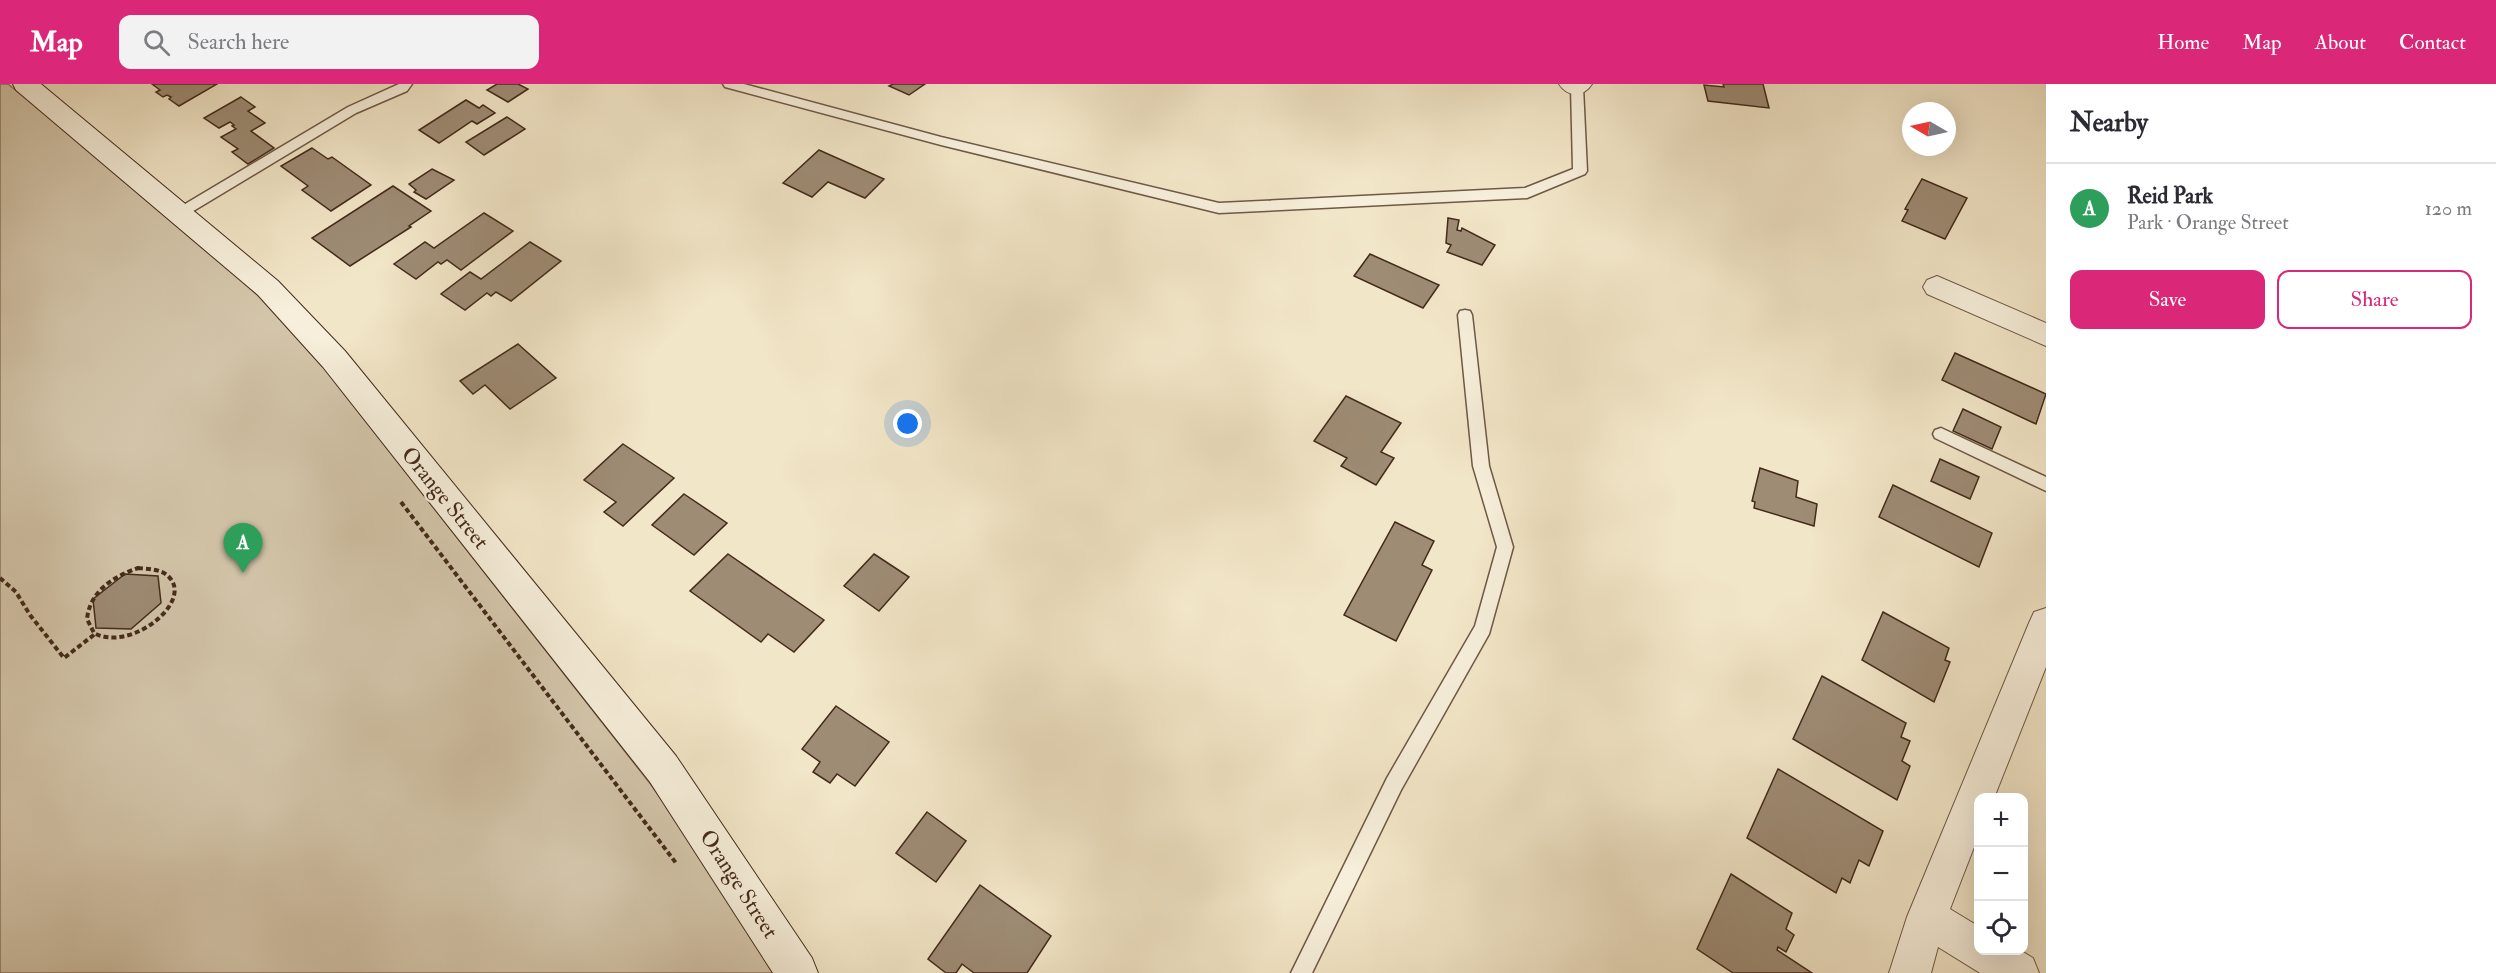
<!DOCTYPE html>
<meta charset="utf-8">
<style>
body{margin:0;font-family:"IM FELL Double Pica",serif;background:#f2f2f3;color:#2b2b33}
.controls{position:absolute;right:18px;bottom:18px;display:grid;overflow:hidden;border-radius:12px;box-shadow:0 6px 24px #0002}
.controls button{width:54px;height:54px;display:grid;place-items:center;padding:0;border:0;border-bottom:2px solid #e1e1e2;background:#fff;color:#2b2b33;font:30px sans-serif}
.compass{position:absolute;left:1902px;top:18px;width:54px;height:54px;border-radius:50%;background:#fff;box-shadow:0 6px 24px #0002;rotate:279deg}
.you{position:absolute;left:908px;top:340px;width:21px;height:21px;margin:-15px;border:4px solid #fff;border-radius:50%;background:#1a73e8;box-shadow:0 0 0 9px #1a73e833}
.badge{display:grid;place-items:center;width:39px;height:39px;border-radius:50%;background:#db2777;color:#fff;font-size:20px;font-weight:700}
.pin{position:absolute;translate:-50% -50px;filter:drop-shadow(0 2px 3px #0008)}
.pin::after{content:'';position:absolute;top:32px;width:21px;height:18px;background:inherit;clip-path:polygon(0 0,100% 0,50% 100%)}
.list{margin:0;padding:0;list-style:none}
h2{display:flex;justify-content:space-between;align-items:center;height:78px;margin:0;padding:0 24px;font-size:26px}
h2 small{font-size:20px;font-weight:400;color:#7c7c81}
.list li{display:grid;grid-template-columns:39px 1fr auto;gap:18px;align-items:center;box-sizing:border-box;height:90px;padding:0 24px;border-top:2px solid #e1e1e2}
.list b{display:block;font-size:22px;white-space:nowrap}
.list p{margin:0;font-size:20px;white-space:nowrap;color:#7c7c81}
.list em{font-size:20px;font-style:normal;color:#7c7c81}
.actions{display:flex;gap:12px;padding:18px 24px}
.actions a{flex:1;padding:14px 0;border:2px solid #db2777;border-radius:12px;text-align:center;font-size:21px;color:#db2777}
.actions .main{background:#db2777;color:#fff}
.icon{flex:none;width:33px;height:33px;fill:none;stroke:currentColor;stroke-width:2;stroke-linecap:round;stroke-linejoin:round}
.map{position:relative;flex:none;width:2046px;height:889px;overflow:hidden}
header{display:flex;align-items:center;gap:36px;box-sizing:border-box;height:84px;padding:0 30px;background:#db2777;color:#fff}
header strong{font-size:28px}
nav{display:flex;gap:33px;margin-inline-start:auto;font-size:21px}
.search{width:420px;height:54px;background:#f2f2f3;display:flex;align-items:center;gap:15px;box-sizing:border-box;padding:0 21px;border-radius:12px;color:#7c7c81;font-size:22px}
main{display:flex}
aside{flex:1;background:#fff}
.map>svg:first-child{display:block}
.green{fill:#d4c6ab;stroke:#8c7863;stroke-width:1.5}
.building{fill:#9e8c75;stroke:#432a1b;stroke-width:1.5}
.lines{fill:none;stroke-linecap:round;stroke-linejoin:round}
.lane-casing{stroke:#6f5946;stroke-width:3}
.street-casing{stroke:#6f5946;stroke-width:2}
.secondary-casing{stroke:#432a1b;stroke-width:2}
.path{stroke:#432a1b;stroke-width:4;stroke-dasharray:5 3;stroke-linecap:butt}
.lane{fill:#f7efdb;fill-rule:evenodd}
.street{fill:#f7efdb;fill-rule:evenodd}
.secondary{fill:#f7efdb;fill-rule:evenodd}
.labels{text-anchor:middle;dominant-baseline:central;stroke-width:4.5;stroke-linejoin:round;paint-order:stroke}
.street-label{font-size:22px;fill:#432a1b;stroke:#f7efdb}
</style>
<header>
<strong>Map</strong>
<div class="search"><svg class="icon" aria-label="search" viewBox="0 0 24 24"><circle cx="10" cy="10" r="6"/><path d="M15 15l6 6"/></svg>Search here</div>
<nav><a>Home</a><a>Map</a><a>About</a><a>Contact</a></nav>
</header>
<main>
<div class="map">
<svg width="2046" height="889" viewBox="0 0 2046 889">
<rect width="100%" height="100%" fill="#f2e6c8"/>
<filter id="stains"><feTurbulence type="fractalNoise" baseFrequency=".00333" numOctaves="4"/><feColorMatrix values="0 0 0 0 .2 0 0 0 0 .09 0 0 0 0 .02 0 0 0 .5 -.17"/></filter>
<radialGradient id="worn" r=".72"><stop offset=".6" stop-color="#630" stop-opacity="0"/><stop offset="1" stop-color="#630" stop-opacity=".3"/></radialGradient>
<polygon class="green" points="0,0 8,0 147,113 288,238 652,702 733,817 774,889 0,889"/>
<g class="building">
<polygon points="152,0 217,0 179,22 169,15 171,13 167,11 163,13 156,8 160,6"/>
<polygon points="497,0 518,0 528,5 508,18 487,6"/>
<polygon points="893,0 925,0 909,11 889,2"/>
<polygon points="1723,0 1763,0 1769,24 1708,17 1704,1 1724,3"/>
<polygon points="241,13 255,23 248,27 265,39 251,47 274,64 248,80 232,68 238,65 221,53 236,45 232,42 234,41 230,38 219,44 204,34"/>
<polygon points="466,16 479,24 483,21 495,29 477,40 472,37 439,59 419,46"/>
<polygon points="507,33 525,45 484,71 466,58"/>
<polygon points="312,64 328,75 332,73 371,101 331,127 302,106 308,102 281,82"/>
<polygon points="819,66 884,95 865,114 828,98 812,113 783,99"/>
<polygon points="432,85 454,96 426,115 414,108 416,106 409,100"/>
<polygon points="1922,95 1967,114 1945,155 1902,137 1908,126 1905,125"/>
<polygon points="393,102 431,127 409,142 411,143 350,182 312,154"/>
<polygon points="484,129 513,147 461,186 447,176 441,180 438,178 416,195 394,180 425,158 434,164"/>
<polygon points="1448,134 1459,136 1457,146 1461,147 1462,144 1495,161 1482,181 1447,168 1451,161 1446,159"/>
<polygon points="530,158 561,177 511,217 496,208 491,212 487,209 465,226 441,210 470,188 481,195"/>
<polygon points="1370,170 1439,201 1423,224 1354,192"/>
<polygon points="518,260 556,294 510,325 485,301 473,310 460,297"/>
<polygon points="1955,269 2046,310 2036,340 1942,296"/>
<polygon points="1346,312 1401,339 1381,368 1394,374 1376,401 1341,382 1347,374 1314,357"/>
<polygon points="1963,325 2001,343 1992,365 1953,347"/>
<polygon points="623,360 674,394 623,442 604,428 616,418 584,396"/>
<polygon points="1940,375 1979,393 1970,415 1931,397"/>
<polygon points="1760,384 1798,397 1796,413 1817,420 1814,442 1754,424 1755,418 1752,417"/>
<polygon points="1893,401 1992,449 1979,483 1879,433"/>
<polygon points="684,410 727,439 694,471 652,441"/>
<polygon points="1395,438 1434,457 1422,481 1432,486 1396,557 1344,531"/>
<polygon points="728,470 824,536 794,568 768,550 761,558 690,507"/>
<polygon points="874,470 909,493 879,527 844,502"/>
<polygon points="125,490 158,492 161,519 131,545 96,544 93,515"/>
<polygon points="1883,528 1949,564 1945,576 1950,578 1934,618 1862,576"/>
<polygon points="1822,592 1906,639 1901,653 1910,657 1902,677 1910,682 1897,716 1793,655"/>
<polygon points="836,622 889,658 855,702 837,690 830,699 813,688 820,678 802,665"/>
<polygon points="1778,685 1883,747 1869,782 1859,776 1850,799 1842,794 1836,809 1747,754"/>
<polygon points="927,728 966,757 936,798 896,769"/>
<polygon points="1731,790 1792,829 1786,845 1794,851 1786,868 1778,863 1777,866 1812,889 1733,889 1697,865"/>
<polygon points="980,801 1051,852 1027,889 974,889 962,880 956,889 946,889 928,875"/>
</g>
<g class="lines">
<g class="lane-casing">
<g id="lane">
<polygon points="399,0 412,0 407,7 356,29 185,132 180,134 173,129 175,126 348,23"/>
<polygon points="723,0 744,0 941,53 1219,119 1525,104 1573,85 1571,3 1573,0 1581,0 1583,3 1587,87 1585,90 1527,114 1219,129 941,61 725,3"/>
<polygon points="1465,226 1470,227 1472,231 1489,382 1513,463 1489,550 1401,706 1312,889 1291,889 1387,694 1475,542 1497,463 1473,382 1458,231 1460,227"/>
<polygon points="1941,344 2046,393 2046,407 1935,354 1933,350 1935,346"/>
</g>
</g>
<g class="street-casing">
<g id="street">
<path d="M1559,0H1592C1584,13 1568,14 1559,0Z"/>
<polygon points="1937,192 2046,239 2046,262 1927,210 1923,203 1927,196"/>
<polygon points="2046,524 2046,583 1994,714 1978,714 1978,753 1950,825 1978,842 1978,866 2020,866 2033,874 2039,889 1980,889 1938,863 1931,889 1889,889 1907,833 2029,539 2034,528"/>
</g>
</g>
<g class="secondary-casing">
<polygon id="secondary" points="13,0 41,0 278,197 345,267 676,672 812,874 818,889 773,889 650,698 323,283 258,211 16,6"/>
</g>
<g class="path">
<polyline points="401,418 676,779"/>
<path d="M138,484C148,485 162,485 169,493C194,518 130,569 94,549L87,535C90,507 113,493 138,484Z"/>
<polyline points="0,494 16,508 30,531 64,574 95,550"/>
</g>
<use href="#lane" class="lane"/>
<use href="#street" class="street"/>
<use href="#secondary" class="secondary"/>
</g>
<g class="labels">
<g class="street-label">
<text transform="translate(445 414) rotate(51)">Orange Street</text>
<text transform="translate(739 800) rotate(57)">Orange Street</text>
</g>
</g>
<rect width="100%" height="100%" filter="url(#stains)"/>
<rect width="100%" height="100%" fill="url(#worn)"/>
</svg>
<div class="controls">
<button>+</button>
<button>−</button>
<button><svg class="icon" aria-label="locate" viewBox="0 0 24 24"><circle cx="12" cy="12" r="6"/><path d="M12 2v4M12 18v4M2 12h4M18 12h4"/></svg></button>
</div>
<svg class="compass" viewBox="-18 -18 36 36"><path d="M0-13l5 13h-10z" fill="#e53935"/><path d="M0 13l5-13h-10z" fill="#7c7c81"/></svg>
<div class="you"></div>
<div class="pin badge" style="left:243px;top:489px;background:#2e9e5b">A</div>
</div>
<aside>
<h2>Nearby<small></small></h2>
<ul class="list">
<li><span class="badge" style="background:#2e9e5b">A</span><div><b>Reid Park</b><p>Park · Orange Street</p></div><em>120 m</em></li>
</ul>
<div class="actions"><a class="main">Save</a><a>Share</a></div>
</aside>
</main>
